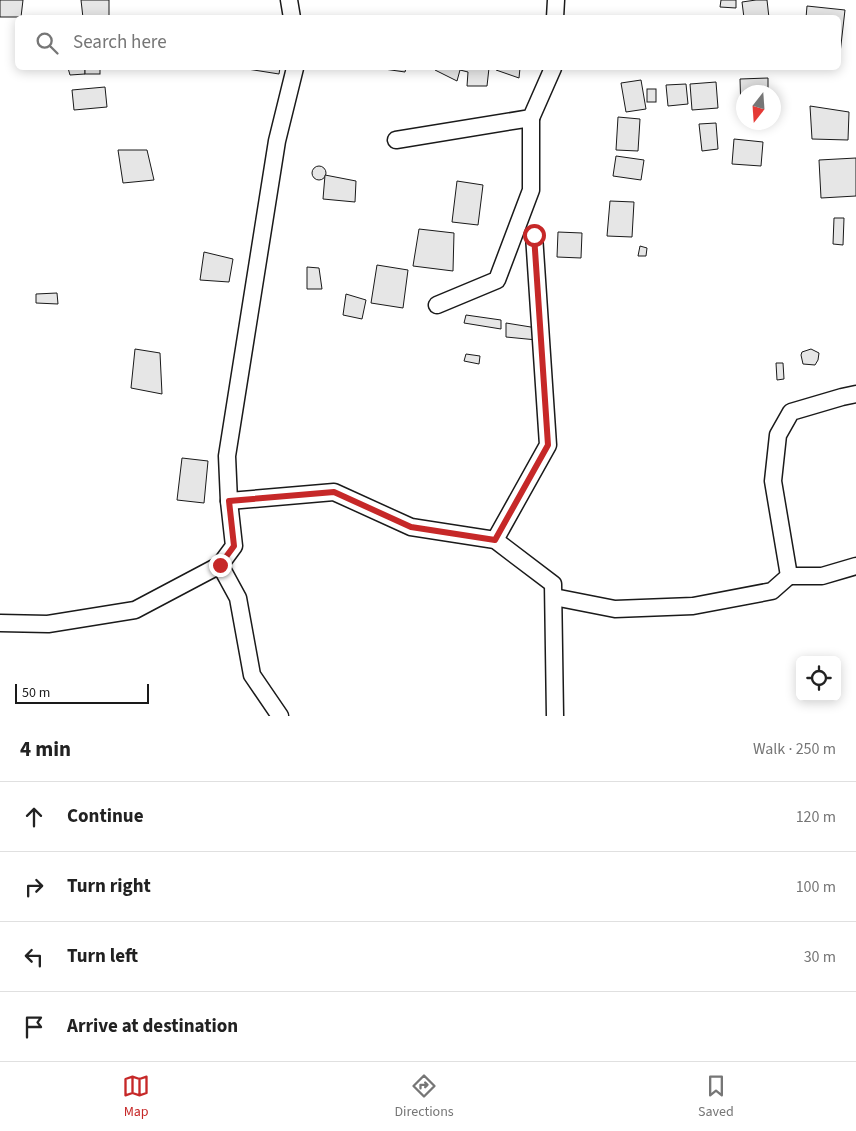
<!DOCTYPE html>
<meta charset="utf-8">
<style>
body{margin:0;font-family:"Source Sans 3",sans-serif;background:#f2f2f2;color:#222}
.controls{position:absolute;right:15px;bottom:15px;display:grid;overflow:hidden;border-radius:8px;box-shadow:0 2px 12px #0003}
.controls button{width:45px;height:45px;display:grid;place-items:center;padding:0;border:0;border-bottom:1px solid #e0e0e0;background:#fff;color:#222;font:25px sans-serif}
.compass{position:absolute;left:736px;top:85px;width:45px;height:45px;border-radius:50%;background:#fff;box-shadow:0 2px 12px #0003;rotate:197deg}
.scale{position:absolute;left:15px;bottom:12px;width:134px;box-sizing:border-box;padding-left:5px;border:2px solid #1a1a1a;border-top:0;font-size:14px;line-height:18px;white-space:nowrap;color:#1a1a1a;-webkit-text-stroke:4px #fff;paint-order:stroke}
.stop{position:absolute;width:15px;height:15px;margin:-11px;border:4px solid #c62828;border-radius:50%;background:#fff}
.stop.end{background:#c62828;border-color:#fff;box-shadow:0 1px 5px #0008}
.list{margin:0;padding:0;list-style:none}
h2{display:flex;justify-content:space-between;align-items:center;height:65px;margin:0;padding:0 20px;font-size:21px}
h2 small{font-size:16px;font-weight:400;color:#767676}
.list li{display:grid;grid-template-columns:32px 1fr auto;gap:15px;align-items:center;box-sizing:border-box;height:70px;padding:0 20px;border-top:1px solid #e0e0e0}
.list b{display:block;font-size:19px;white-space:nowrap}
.list em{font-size:16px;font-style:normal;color:#767676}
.icon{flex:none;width:28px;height:28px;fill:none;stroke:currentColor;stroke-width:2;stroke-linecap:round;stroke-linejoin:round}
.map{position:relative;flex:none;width:856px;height:716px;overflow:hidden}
.search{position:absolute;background:#fff;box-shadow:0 2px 12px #0003;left:15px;right:15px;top:15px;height:55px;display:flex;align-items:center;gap:12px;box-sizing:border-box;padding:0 18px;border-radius:8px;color:#767676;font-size:19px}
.sheet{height:345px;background:#fff}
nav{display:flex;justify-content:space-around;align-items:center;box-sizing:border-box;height:70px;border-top:1px solid #e0e0e0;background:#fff;font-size:14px;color:#767676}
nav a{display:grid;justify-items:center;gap:2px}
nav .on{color:#c62828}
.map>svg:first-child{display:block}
.building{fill:#e6e6e6;stroke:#1a1a1a}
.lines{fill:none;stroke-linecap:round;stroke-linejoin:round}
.street-casing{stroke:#1a1a1a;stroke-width:19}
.street{stroke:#fff;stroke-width:16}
.route{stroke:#c62828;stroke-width:6}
</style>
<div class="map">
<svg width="856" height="716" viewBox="0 0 856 716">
<rect width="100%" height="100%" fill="#fff"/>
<g class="building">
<polygon points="0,0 23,0 21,17 0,17"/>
<polygon points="81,0 109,0 109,18 83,18"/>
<polygon points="721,0 736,0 736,8 720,7"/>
<polygon points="756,0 767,0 769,18 744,18 742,2"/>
<polygon points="807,6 845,10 839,62 838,18 806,18"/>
<polygon points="68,68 85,68 85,74 70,75"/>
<rect x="85" y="68" width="15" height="6"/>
<polygon points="241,68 280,68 279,74"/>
<polygon points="377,68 406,68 405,72"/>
<polygon points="435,68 489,68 487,86 467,86 468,72 460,70 457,81 435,70"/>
<polygon points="497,68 520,68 519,78 496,70"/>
<polygon points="768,78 768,92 744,92 744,111 741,111 740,79"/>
<polygon points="641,80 646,109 626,112 621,83"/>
<polygon points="716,82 718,108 692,110 690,84"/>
<polygon points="686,84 688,104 668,106 666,85"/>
<polygon points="105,87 107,107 74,110 72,90"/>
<rect x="647" y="89" width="9" height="13"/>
<polygon points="810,106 849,112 848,140 812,139"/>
<polygon points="618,117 640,119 638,151 616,150"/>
<polygon points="716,123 718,149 702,151 699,124"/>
<polygon points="734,139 763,142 761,166 732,164"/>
<polygon points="118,150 147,150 154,180 123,183"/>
<polygon points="616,156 644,160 641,180 613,176"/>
<polygon points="856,158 856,196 821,198 819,160"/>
<circle cx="319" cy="173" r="7"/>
<polygon points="325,175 356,181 355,202 323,199"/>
<polygon points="457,181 483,185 478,225 452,222"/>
<polygon points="610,201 634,202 632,237 607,236"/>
<polygon points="834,218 844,218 843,245 833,244"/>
<polygon points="419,229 454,233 453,271 413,266"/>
<polygon points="558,232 582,233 581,258 557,257"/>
<polygon points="640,246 647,248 646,256 638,256"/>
<polygon points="204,252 233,259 229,282 200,280"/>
<polygon points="377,265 408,270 403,308 371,303"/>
<polygon points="307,267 319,268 322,289 307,289"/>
<polygon points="57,293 58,304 36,303 36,294"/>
<polygon points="346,294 366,300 362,319 343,315"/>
<polygon points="466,315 501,320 501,329 464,323"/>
<polygon points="506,323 537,328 537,340 506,337"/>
<polygon points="135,349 160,353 162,394 131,388"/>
<polygon points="811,349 819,353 818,360 815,365 803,364 801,355 802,352"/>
<polygon points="466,354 480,356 479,364 464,361"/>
<polygon points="776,363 783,363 784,379 777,380"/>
<polygon points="182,458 208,461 204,503 177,500"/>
</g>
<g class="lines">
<g class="street-casing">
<g id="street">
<polyline points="289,0 292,18"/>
<polyline points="555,18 556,0"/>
<polyline points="396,140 531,118 553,68"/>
<polyline points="437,305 497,280 531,190 531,118"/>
<polyline points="229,501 334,492 411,527 495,540 553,584 555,716"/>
<polyline points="495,540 548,445 534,235"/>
<polyline points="220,565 238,598 252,675 280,716"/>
<polyline points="789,576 822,576 856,566"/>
<polyline points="554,597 615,609 693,606 772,591 789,576 773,481 778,435 791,412 842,397 856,394"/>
<polyline points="0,623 48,624 135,610 220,565 234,546 229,501 227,456 277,141 295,68"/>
</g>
</g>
<use href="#street" class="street"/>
</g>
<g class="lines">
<polyline class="route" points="220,565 234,546 229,501 334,492 411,527 495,540 548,445 534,235"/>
</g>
</svg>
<div class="controls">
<button><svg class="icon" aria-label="locate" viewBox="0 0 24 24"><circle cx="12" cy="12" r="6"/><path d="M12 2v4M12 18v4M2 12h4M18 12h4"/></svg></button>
</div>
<svg class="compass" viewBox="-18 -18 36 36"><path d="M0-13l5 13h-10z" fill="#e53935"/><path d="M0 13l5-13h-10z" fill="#767676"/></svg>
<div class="scale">50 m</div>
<div class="stop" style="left:534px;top:235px"></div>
<div class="stop end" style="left:220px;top:565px"></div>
<div class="search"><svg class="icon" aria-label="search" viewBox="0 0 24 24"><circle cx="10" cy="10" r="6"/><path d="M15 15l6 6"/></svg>Search here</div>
</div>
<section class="sheet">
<h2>4 min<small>Walk · 250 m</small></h2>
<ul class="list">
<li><svg class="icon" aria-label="ahead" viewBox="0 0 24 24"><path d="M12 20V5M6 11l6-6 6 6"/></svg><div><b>Continue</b></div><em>120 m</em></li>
<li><svg class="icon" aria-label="right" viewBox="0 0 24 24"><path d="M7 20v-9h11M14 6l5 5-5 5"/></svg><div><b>Turn right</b></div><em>100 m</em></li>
<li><svg class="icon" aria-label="left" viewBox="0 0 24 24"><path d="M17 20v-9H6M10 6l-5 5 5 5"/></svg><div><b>Turn left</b></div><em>30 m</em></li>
<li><svg class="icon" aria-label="arrive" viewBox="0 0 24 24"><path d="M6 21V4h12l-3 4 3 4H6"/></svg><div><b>Arrive at destination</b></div></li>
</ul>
</section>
<nav>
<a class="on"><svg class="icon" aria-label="map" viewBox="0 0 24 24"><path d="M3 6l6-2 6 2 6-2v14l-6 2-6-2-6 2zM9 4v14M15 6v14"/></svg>Map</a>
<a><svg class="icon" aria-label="directions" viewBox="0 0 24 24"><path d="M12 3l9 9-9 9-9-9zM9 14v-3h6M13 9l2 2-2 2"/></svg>Directions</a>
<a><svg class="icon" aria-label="saved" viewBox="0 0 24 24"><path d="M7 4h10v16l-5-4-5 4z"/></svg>Saved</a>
</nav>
